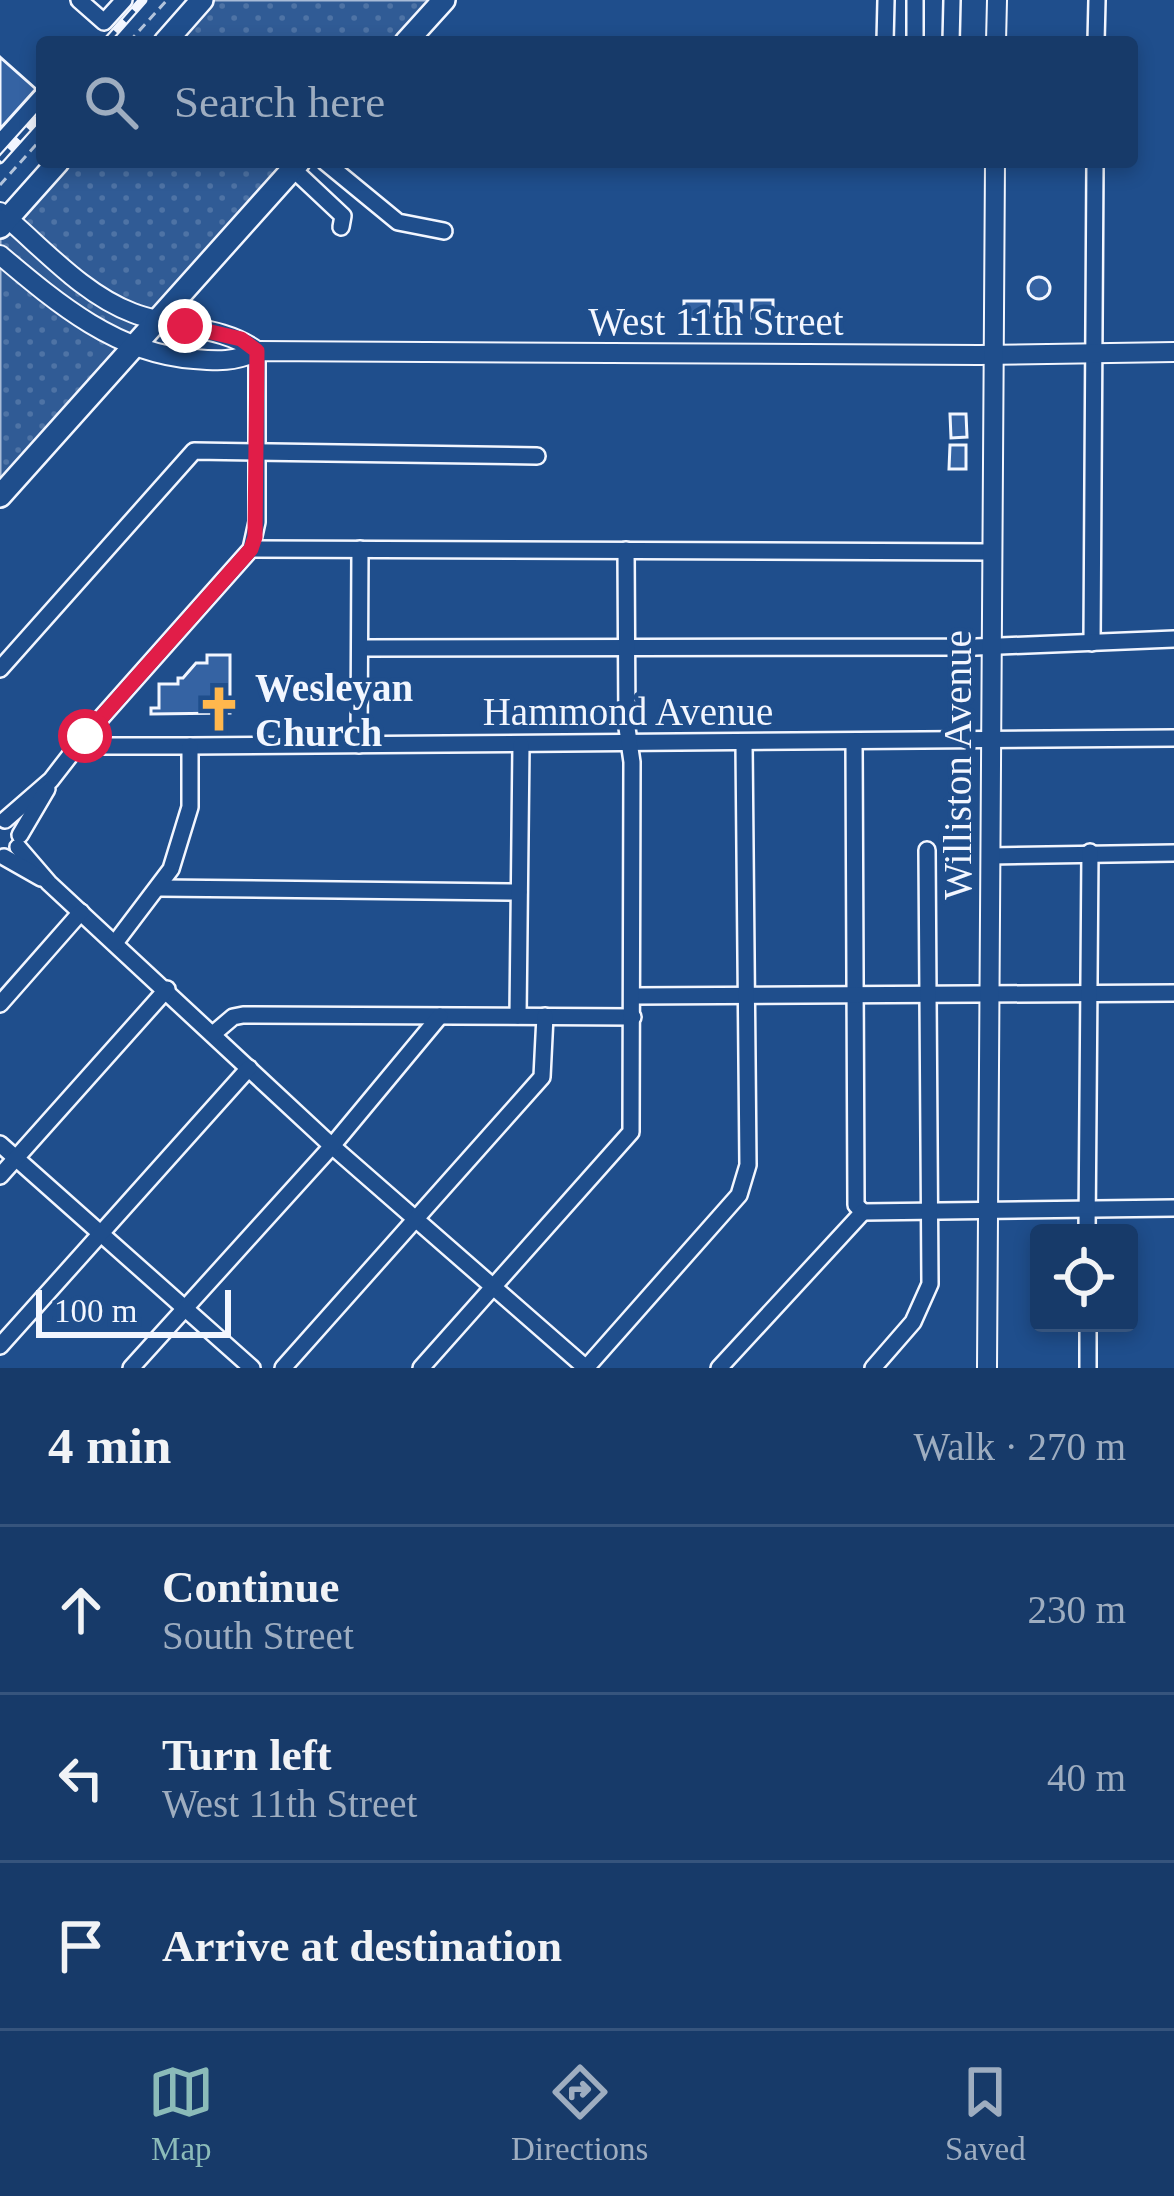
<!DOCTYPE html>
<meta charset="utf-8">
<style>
body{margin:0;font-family:"Times New Roman",serif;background:#244571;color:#f1f3f6}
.controls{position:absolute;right:36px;bottom:36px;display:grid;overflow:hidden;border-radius:12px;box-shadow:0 6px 18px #0003}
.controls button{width:108px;height:108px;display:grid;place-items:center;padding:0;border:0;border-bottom:3px solid #36547d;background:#173a69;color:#f1f3f6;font:60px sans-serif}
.scale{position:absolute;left:36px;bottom:30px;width:195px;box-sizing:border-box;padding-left:12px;border:6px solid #f2f6ff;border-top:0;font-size:33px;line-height:42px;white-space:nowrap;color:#f2f6ff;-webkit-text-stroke:9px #1f4e8c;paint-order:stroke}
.stop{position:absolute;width:36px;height:36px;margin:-27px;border:9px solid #e11d48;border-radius:50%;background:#fff}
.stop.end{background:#e11d48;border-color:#fff;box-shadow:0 3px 12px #0008}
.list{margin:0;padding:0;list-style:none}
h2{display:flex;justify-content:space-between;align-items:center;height:156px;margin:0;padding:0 48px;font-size:51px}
h2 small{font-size:39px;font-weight:400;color:#9eadc0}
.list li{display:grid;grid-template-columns:78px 1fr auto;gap:36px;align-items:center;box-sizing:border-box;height:168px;padding:0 48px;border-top:3px solid #36547d}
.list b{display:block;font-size:45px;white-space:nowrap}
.list p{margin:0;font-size:39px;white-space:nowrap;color:#9eadc0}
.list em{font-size:39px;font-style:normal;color:#9eadc0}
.icon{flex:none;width:66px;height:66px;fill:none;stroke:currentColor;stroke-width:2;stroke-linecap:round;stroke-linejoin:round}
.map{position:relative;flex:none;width:1174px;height:1368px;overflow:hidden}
.search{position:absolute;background:#173a69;box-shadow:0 6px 18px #0003;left:36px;right:36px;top:36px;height:132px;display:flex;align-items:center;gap:30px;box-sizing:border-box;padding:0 42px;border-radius:12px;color:#9eadc0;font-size:45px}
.sheet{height:660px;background:#173a69}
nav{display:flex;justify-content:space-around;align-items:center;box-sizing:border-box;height:168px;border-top:3px solid #36547d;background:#173a69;font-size:33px;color:#9eadc0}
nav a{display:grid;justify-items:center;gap:6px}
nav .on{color:#8bbbb9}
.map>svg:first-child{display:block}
.park{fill:url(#park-dots);stroke:#a8bbd7;stroke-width:3}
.building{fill:#3563a3;stroke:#f2f6ff;stroke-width:3}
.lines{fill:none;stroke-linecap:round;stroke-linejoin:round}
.minor-casing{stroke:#f2f6ff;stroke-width:20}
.major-casing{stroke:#f2f6ff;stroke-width:22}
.highway-casing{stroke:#f2f6ff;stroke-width:26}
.path{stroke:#b3c4dc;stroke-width:3;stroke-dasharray:9 6;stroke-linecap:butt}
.minor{stroke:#1f4e8c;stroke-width:15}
.major{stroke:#1f4e8c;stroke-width:18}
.highway{stroke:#1f4e8c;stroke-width:21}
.rail-casing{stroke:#f2f6ff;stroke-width:9}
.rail{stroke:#1f4e8c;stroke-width:4.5;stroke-dasharray:14;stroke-linecap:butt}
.route{stroke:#e11d48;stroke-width:15}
.labels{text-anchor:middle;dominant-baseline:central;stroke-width:9;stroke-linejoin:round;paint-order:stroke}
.street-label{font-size:39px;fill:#f2f6ff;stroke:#1f4e8c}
.poi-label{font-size:39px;font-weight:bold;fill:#f2f6ff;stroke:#1f4e8c;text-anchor:start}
</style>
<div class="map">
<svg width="1174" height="1368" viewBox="0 0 1174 1368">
<defs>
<pattern id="park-dots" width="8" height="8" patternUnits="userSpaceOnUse" patternTransform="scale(3)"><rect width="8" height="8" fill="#305b95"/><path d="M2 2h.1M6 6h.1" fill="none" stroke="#4e73a5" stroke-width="1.8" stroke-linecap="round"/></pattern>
</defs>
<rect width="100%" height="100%" fill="#1f4e8c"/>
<g class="park">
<polygon points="202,0 444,0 406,42 165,42"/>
<polygon points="58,162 299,162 0,496 0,227"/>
</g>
<g class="building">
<polygon points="0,57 36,89 0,129"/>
<circle cx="1039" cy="288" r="11"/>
<rect x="752" y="300" width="21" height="18"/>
<polygon points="684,301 709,301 708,320 684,319"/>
<rect x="720" y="301" width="21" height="18"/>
<polygon points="950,414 966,414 967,437 951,438"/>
<polygon points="950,445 966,445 966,469 949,469"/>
<polygon points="207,655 230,655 230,713 151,714 151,708 159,708 159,684 178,684 178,678 183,678 196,663 207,663"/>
</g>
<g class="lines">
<g class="minor-casing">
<g id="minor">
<polyline points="79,0 104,22 124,0"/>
<polyline points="885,42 886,0"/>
<polyline points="915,42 915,0"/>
<polyline points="951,42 952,0"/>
<polyline points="1096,42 1097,0"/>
<polyline points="325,162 398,222 444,231"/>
<polyline points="293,169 343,216 341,227"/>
<polyline points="251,549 992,552"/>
<polyline points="1092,643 1095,162"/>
<polyline points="360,648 976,647 1174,639"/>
<polyline points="0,669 194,451 537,456"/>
<polyline points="85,736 104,746 190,746 1174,738"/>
<polyline points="854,742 856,1205 863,1212"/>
<polyline points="359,745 360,549"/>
<polyline points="5,820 51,780 85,736 251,549 257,522 257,351"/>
<polyline points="20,835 47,789"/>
<polyline points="18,847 49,883 332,1146 586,1368"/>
<polyline points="990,856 1174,853"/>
<polyline points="4,857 41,878"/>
<polyline points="160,888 519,892"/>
<polyline points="115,943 171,869 190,807 190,746"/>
<polyline points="633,996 1174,993"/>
<polyline points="0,1004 81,912"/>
<polyline points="518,1016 521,745"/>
<polyline points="213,1034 233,1017 243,1015 633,1017"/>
<polyline points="0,1144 252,1368"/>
<polyline points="0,1176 167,989"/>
<polyline points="863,1212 1174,1208"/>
<polyline points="1087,1233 1090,852"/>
<polyline points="1088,1323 1088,1368"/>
<polyline points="0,1346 249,1068"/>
<polyline points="131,1368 332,1146 440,1016"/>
<polyline points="283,1368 542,1077 545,1016"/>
<polyline points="421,1368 631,1132 632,762 627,728 626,550"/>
<polyline points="586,1368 739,1195 748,1165 744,744"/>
<polyline points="719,1368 863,1212"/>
<polyline points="873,1368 913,1322 930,1284 927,850"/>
</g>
</g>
<g class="major-casing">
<g id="major">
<polyline points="996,42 997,0"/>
<path d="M0,212C41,246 82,294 133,313C174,329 222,325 257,351"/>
<path d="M0,255C57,303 117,354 194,359C218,361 235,362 257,351L979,355L1174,352"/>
<polyline points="987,1368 995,162"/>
</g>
</g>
<g class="highway-casing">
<g id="highway">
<polyline points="165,42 202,0"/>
<polyline points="406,42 444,0"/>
<polyline points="0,227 58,162"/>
<polyline points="0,496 299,162"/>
</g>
</g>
<g class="path">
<polyline points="129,42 167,0"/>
<polyline points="0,185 42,138"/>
</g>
<use href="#minor" class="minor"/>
<use href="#major" class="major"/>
<use href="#highway" class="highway"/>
<g class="rail-casing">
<g id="rail">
<polyline points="106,42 143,0"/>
<polyline points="0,160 42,113"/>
</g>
</g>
<use href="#rail" class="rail"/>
</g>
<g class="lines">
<polyline class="route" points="85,736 251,549 255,537 257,351 241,339 185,326"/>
</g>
<defs>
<g id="church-bare" transform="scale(3.6)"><path d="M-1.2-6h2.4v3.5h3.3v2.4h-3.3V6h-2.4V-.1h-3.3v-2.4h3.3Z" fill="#ffb74d" stroke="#1f4e8c" stroke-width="2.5" paint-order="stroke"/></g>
</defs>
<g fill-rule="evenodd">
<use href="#church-bare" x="219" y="709"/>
</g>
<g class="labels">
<g class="street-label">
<text x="716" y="321">West 11th Street</text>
<text x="628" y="711">Hammond Avenue</text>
<text transform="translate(957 765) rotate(-90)">Williston Avenue</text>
</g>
<g class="poi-label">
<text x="255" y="687">Wesleyan<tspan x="255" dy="45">Church</tspan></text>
</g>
</g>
</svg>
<div class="controls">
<button><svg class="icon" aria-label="locate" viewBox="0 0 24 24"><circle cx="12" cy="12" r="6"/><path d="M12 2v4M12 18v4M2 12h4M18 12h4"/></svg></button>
</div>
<div class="scale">100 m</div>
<div class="stop" style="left:85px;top:736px"></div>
<div class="stop end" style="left:185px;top:326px"></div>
<div class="search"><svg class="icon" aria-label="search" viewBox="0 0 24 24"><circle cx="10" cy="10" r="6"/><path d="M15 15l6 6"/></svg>Search here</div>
</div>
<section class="sheet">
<h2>4 min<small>Walk · 270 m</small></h2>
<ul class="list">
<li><svg class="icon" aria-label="ahead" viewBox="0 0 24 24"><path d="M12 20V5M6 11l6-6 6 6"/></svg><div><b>Continue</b><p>South Street</p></div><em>230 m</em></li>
<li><svg class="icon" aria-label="left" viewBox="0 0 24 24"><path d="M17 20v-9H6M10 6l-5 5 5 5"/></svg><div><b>Turn left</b><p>West 11th Street</p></div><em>40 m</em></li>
<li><svg class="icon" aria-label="arrive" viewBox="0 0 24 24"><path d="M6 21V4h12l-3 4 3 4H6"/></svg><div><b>Arrive at destination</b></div></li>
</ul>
</section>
<nav>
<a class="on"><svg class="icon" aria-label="map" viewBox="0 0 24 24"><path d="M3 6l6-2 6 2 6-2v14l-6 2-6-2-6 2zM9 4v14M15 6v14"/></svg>Map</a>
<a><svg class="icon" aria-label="directions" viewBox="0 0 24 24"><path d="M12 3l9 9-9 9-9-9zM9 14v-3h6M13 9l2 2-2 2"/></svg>Directions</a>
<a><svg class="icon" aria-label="saved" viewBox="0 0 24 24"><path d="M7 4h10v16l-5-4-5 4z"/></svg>Saved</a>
</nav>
